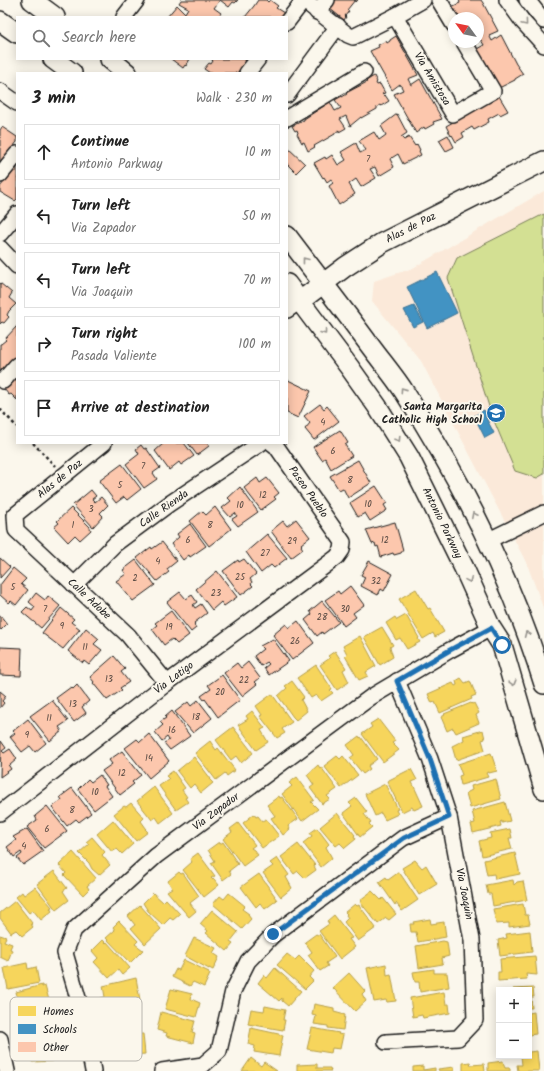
<!DOCTYPE html>
<meta charset="utf-8">
<style>
body{margin:0;font-family:Kalam,sans-serif;background:#f6f6f6;color:#222}
.controls{position:absolute;right:12px;bottom:12px;display:grid;overflow:hidden;border-radius:0px;box-shadow:0 2px 10px #0003}
.controls button{width:36px;height:36px;display:grid;place-items:center;padding:0;border:0;border-bottom:1px solid #e0e0e0;background:#fff;color:#222;font:20px sans-serif}
.compass{position:absolute;left:448px;top:12px;width:36px;height:36px;border-radius:50%;background:#fff;box-shadow:0 2px 10px #0003;rotate:303deg}
.stop{position:absolute;width:12px;height:12px;margin:-9px;border:3px solid #1f6fb2;border-radius:50%;background:#fff}
.stop.end{background:#1f6fb2;border-color:#fff;box-shadow:0 1px 4px #0008}
.list{margin:0;padding:0;list-style:none}
h2{display:flex;justify-content:space-between;align-items:center;height:52px;margin:0;padding:0 16px;font-size:17px}
h2 small{font-size:13px;font-weight:400;color:#767676}
.list li{display:grid;grid-template-columns:26px 1fr auto;gap:12px;align-items:center;box-sizing:border-box;height:56px;margin:0 8px 8px;padding:0 8px;border:1px solid #e0e0e0;border-radius:0px}
.list b{display:block;font-size:15px;white-space:nowrap}
.list p{margin:0;font-size:13px;white-space:nowrap;color:#767676}
.list em{font-size:13px;font-style:normal;color:#767676}
.icon{flex:none;width:22px;height:22px;fill:none;stroke:currentColor;stroke-width:2;stroke-linecap:round;stroke-linejoin:round}
.map{position:relative;flex:none;width:544px;height:1071px;overflow:hidden}
.search{position:absolute;background:#fff;box-shadow:0 2px 10px #0003;left:16px;top:16px;width:272px;height:44px;display:flex;align-items:center;gap:10px;box-sizing:border-box;padding:0 14px;border-radius:0px;color:#767676;font-size:15px}
.panel{position:absolute;background:#fff;box-shadow:0 2px 10px #0003;left:16px;top:72px;width:272px;height:372px;border-radius:0px}
.map>svg:first-child{display:block}
.built{fill:#fbe9d9}
.green{fill:#d3e093;stroke:#787e58}
.homes{fill:#f6d55c;stroke:#b59e49}
.schools{fill:#4393c3;stroke:#376f91}
.building{fill:#fcc7ad;stroke:#1c1c1c}
.lines{fill:none;stroke-linecap:round;stroke-linejoin:round}
.minor-casing{stroke:#1c1c1c;stroke-width:18}
.major-casing{stroke:#1c1c1c;stroke-width:22}
.path{stroke:#1c1c1c;stroke-width:2.5;stroke-dasharray:3 3;stroke-linecap:butt}
.minor{stroke:#fbf7ec;stroke-width:15}
.major{stroke:#fbf7ec;stroke-width:19}
.oneway{stroke:#97948e}
.route{stroke:#1f6fb2;stroke-width:5}
.labels{text-anchor:middle;dominant-baseline:central;stroke-width:4;stroke-linejoin:round;paint-order:stroke}
.number-label{font-size:9px;fill:#544740}
.street-label{font-size:11px;fill:#1c1c1c;stroke:#fbf7ec}
.poi-label{font-size:11px;font-weight:bold;fill:#1c1c1c;stroke:#fbf7ec;text-anchor:end}
.key{fill:#fbf7ec;stroke:#b8b5ae;stroke-width:1}
.key-label{font-size:11px;fill:#1c1c1c}
</style>
<div class="map">
<svg width="544" height="1071" viewBox="0 0 544 1071">
<rect width="100%" height="100%" fill="#fbf7ec"/>
<filter id="ink" filterUnits="userSpaceOnUse"><feTurbulence type="fractalNoise" baseFrequency=".025" numOctaves="2"/><feDisplacementMap in="SourceGraphic" scale="8" xChannelSelector="R" yChannelSelector="G"/><feConvolveMatrix kernelMatrix="1 2 1 2 8 2 1 2 1" color-interpolation-filters="sRGB"/></filter>
<g filter="url(#ink)">
<polygon class="built" points="544,191 544,610 527,564 421,361 372,301 374,281 413,268"/>
<polygon class="green" points="544,214 544,474 537,478 515,471 492,416 448,278 457,258"/>
<g class="homes">
<polygon points="416,589 428,609 430,608 444,632 435,637 433,633 423,639 399,599"/>
<polygon points="406,615 419,638 418,639 420,642 407,649 400,638 396,640 386,623 395,617 397,620"/>
<polygon points="382,627 393,645 390,647 393,657 380,665 364,637"/>
<polygon points="360,636 376,666 366,672 368,676 359,680 345,656 347,654 343,646"/>
<polygon points="335,651 346,668 343,670 349,682 337,690 320,665 330,658 328,656"/>
<polygon points="316,665 332,689 330,690 333,693 321,701 316,695 311,698 297,678"/>
<polygon points="461,678 465,683 470,681 476,695 471,697 472,699 440,713 435,702 432,703 428,694 453,683 455,686 457,685 456,681"/>
<polygon points="292,681 304,697 301,700 307,711 296,720 293,717 278,696 287,688 285,686"/>
<polygon points="272,694 292,722 282,729 285,733 277,738 260,716 262,715 256,706"/>
<polygon points="471,703 472,704 474,703 479,713 476,715 479,723 456,733 453,728 447,731 441,717 445,715 444,714"/>
<polygon points="252,711 265,728 261,730 268,742 256,750 238,725 248,719 246,716"/>
<polygon points="378,719 395,741 392,743 399,750 383,762 362,734 372,727 370,724"/>
<polygon points="233,727 253,753 241,763 236,756 231,760 216,740"/>
<polygon points="483,730 485,739 482,740 485,750 456,760 452,746 464,740 463,736"/>
<polygon points="359,736 360,738 361,737 377,759 368,766 370,769 363,774 350,758 354,755 347,745"/>
<polygon points="210,741 216,750 218,748 235,770 227,776 225,773 216,780 195,753"/>
<polygon points="491,753 497,771 489,773 489,772 486,773 488,777 461,785 459,776 462,775 458,764"/>
<polygon points="337,756 340,759 343,756 358,775 341,788 324,766"/>
<polygon points="194,757 211,779 210,780 213,783 201,793 194,784 190,788 177,771"/>
<polygon points="318,765 320,768 321,767 337,789 327,796 330,799 322,804 310,788 314,785 307,775"/>
<polygon points="411,769 417,780 412,782 423,806 414,810 412,807 402,812 387,781"/>
<polygon points="173,771 185,788 182,790 187,797 185,798 188,802 176,810 159,786 169,779 166,776"/>
<polygon points="297,777 314,800 311,802 318,809 302,821 282,794 292,786 289,783"/>
<polygon points="496,779 501,799 470,808 466,793 472,790 471,786"/>
<polygon points="385,784 398,809 396,810 398,814 385,820 381,813 375,816 365,794"/>
<polygon points="154,787 173,813 160,823 156,817 152,820 137,801"/>
<polygon points="279,796 280,798 282,797 298,819 288,826 290,829 283,835 271,818 275,816 267,805"/>
<polygon points="356,798 367,812 364,814 371,823 369,824 372,827 360,837 343,813 352,806 349,803"/>
<polygon points="505,802 510,821 502,823 502,821 500,822 501,826 473,833 471,824 475,823 472,811"/>
<polygon points="131,803 144,818 141,821 146,828 145,829 148,832 136,841 114,814 124,806 126,807"/>
<polygon points="337,813 355,835 354,836 356,839 345,848 340,843 336,846 320,827"/>
<polygon points="254,814 256,817 258,816 262,821 266,819 279,836 262,848 243,823"/>
<polygon points="113,820 133,844 122,854 117,849 112,852 97,834"/>
<polygon points="238,823 255,845 251,848 254,850 258,855 243,866 223,839 232,832 230,829"/>
<polygon points="317,828 329,844 326,847 332,858 321,867 303,843 312,836 310,833"/>
<polygon points="510,829 512,838 509,838 512,849 482,856 479,841 491,838 490,833"/>
<polygon points="92,837 105,852 102,855 110,865 99,875 92,869 89,863 79,853 89,844 86,842"/>
<polygon points="219,842 220,844 223,842 238,864 229,871 231,874 223,880 211,863 215,861 208,850"/>
<polygon points="298,844 315,865 314,866 316,870 305,878 298,871 294,874 281,857"/>
<polygon points="73,852 96,878 87,886 89,889 83,895 64,875 66,873 59,865"/>
<polygon points="198,853 215,876 211,878 213,880 214,879 219,885 204,897 183,870 192,862 190,859"/>
<polygon points="515,853 520,874 495,879 494,874 487,875 484,860"/>
<polygon points="277,858 289,875 286,877 292,888 281,897 263,873 273,866 270,863"/>
<polygon points="415,860 422,868 426,865 437,884 419,895 402,868"/>
<polygon points="54,871 67,888 63,891 69,900 56,910 37,884"/>
<polygon points="179,872 181,874 183,873 199,896 190,903 196,911 189,917 167,891 172,888 168,881"/>
<polygon points="399,872 418,900 402,911 396,903 395,905 379,882 386,877 388,880"/>
<polygon points="259,874 275,896 274,896 277,900 265,909 260,903 256,907 241,887"/>
<polygon points="513,880 514,885 517,882 523,881 527,900 493,906 491,894 488,894 486,885"/>
<polygon points="35,887 52,907 50,908 52,911 41,920 33,910 29,913 16,897 22,892 24,895"/>
<polygon points="372,891 381,900 383,898 396,914 389,920 386,918 378,924 360,902 362,901 360,900"/>
<polygon points="153,893 163,902 166,899 180,914 173,920 170,918 163,925 148,911 143,903"/>
<polygon points="229,893 245,906 242,909 249,914 248,915 251,919 242,929 213,904 220,896 224,899"/>
<polygon points="15,901 32,923 31,924 33,927 22,936 16,930 11,933 0,918 0,913"/>
<polygon points="355,904 357,906 359,905 376,928 358,941 344,922 348,918 346,915 347,914 345,912"/>
<polygon points="523,904 525,915 528,915 530,924 509,927 509,923 496,924 493,909"/>
<polygon points="140,905 161,929 145,944 131,928 135,925 128,916"/>
<polygon points="212,910 238,932 230,942 233,944 227,951 206,933 208,931 200,924"/>
<polygon points="334,915 352,938 349,939 355,947 340,959 319,931 329,924 327,921"/>
<polygon points="430,919 431,924 444,922 446,937 418,942 416,932 411,932 410,924 414,924 413,922"/>
<polygon points="119,921 138,941 135,944 143,950 130,963 106,938 115,930 113,927"/>
<polygon points="530,931 532,952 500,956 498,940 507,938 506,934"/>
<polygon points="316,934 318,935 319,934 335,957 326,963 328,966 320,971 308,955 312,952 305,942"/>
<polygon points="0,935 6,937 4,941 12,944 10,949 12,950 8,961 0,957"/>
<polygon points="194,938 216,948 213,953 219,957 213,970 209,968 209,969 185,956"/>
<polygon points="103,940 106,943 107,942 130,968 122,975 118,970 109,978 94,962 98,958 92,951"/>
<polygon points="443,941 447,942 449,956 442,958 443,964 419,968 416,946"/>
<polygon points="287,954 295,960 299,956 314,971 309,977 313,981 305,989 277,965"/>
<polygon points="535,956 537,975 526,974 527,979 498,981 498,972 501,972 500,959"/>
<polygon points="184,960 209,972 208,973 210,974 204,987 193,982 190,986 172,977 176,969 179,970"/>
<polygon points="27,963 28,969 36,967 39,983 8,989 4,968"/>
<polygon points="386,964 387,975 391,974 396,1001 387,1002 386,1000 374,1002 367,968"/>
<polygon points="275,968 301,991 288,1006 282,1001 282,998 279,1001 258,983 264,975 267,978"/>
<polygon points="434,969 434,973 447,973 449,987 420,992 419,982 415,982 413,972"/>
<polygon points="349,973 365,991 362,994 366,1001 355,1011 333,988"/>
<polygon points="136,978 140,1000 104,1008 101,998 105,997 103,986"/>
<polygon points="42,985 42,987 45,986 49,1000 37,1004 38,1008 17,1013 15,1004 19,1003 16,992"/>
<polygon points="533,988 534,997 531,997 532,1008 529,1008 529,990 513,989"/>
<polygon points="171,989 192,994 191,999 200,1003 196,1017 165,1009"/>
<polygon points="444,992 446,1004 449,1004 450,1013 423,1018 422,1015 413,1017 410,998"/>
<polygon points="314,1004 334,1008 334,1012 345,1015 343,1030 335,1029 328,1028 328,1026 314,1024 316,1016 312,1015"/>
<polygon points="265,1006 285,1010 283,1020 285,1020 283,1030 248,1024 251,1009 264,1011"/>
<polygon points="161,1012 195,1021 192,1032 195,1033 193,1043 166,1036 167,1033 157,1030"/>
<polygon points="534,1012 536,1034 529,1035 529,1013"/>
<polygon points="251,1028 283,1035 279,1056 254,1052 255,1046 248,1044"/>
<polygon points="312,1028 339,1033 338,1034 343,1035 340,1049 332,1048 331,1053 307,1049"/>
<polygon points="143,1034 145,1054 120,1056 120,1051 112,1051 111,1037 115,1035"/>
<polygon points="56,1037 57,1039 60,1038 62,1053 53,1055 53,1061 32,1062 30,1040"/>
<polygon points="537,1051 539,1071 518,1071 517,1065 522,1065 521,1056 529,1056 529,1052"/>
<polygon points="251,1058 261,1066 264,1062 277,1071 242,1071"/>
<polygon points="503,1061 505,1068 510,1068 510,1071 488,1071 488,1063"/>
<polygon points="470,1062 471,1065 484,1064 485,1071 463,1071 463,1063"/>
<polygon points="317,1064 317,1068 330,1068 331,1071 297,1071 297,1065"/>
<polygon points="423,1066 423,1070 435,1068 435,1071 413,1071 413,1067"/>
<polygon points="454,1067 454,1071 439,1071 438,1069"/>
</g>
<g class="schools">
<polygon points="437,272 457,313 427,328 407,287"/>
<polygon points="414,306 423,322 413,327 404,310"/>
<polygon points="484,410 487,415 485,416 494,433 485,438 474,416"/>
</g>
<g class="building">
<polygon points="181,0 238,0 235,3 233,2 229,7 220,0 214,8 221,13 218,17 167,17 177,5 185,13 188,8 179,3"/>
<polygon points="258,0 266,0 268,2 270,0 278,6 276,8 284,13 281,17 245,17 254,6"/>
<polygon points="335,0 358,0 356,2 355,0 347,10 349,11 345,16 346,17 344,20 329,8"/>
<polygon points="461,0 481,0 483,3 498,31 489,35 492,41 501,35 516,64 523,74 515,79 515,80 497,89 475,50 484,45 481,40 473,45 471,42 478,42 478,18 458,18 451,7 460,3 459,1"/>
<polygon points="396,36 418,75 408,79 411,85 420,79 442,119 433,122 434,124 425,129 424,127 416,133 394,94 403,90 400,84 392,90 370,51 379,47 378,45 386,41 387,43 390,41 390,40"/>
<polygon points="171,59 190,59 186,66 185,65 183,68"/>
<polygon points="211,59 246,59 245,61 246,62 237,73 210,73 204,69 209,63 211,64 213,61"/>
<polygon points="374,76 377,82 376,83 377,85 380,84 385,93 382,94 384,96 385,95 389,101 381,106 380,105 377,107 377,109 361,118 361,117 350,126 346,116 340,119 346,128 339,132 339,130 335,133 335,134 314,146 315,147 308,151 304,142 302,143 297,134 298,133 297,130 295,131 292,126 304,120 304,119 330,102 335,111 341,108 335,100 342,96 342,97 347,94 346,93 367,82 366,81"/>
<polygon points="499,96 508,111 500,115 499,113 488,119 489,122 474,130 472,127 462,133 464,137 456,142 452,135 451,136 446,126"/>
<polygon points="397,114 407,133 401,137 404,140 409,137 415,146 417,144 420,150 419,151 421,155 403,164 398,154 390,159 394,167 379,176 375,167 370,169 376,178 361,187 356,179 349,184 355,194 339,205 329,186 333,183 331,179 327,182 324,177 323,178 314,163 325,157 326,159 332,155 338,165 346,160 341,152 356,143 360,153 366,150 359,141 374,132 379,140 386,135 381,126"/>
<polygon points="2,127 17,137 17,142 0,163 0,130"/>
<polygon points="448,135 454,147 446,151 439,140"/>
<polygon points="287,147 305,164 296,173 287,164"/>
<polygon points="17,166 17,199 15,201 0,192 0,187"/>
<polygon points="0,283 12,293 9,298 16,304 9,311 7,315 9,317 4,323 2,322 0,324"/>
<polygon points="17,326 17,355 0,372 0,344 1,344 6,340 5,339"/>
<polygon points="17,375 17,400 11,394 9,395 4,389"/>
<polygon points="288,380 311,391 298,418 287,413 287,382"/>
<polygon points="320,404 324,409 327,406 339,421 314,440 305,429 310,423 304,416"/>
<polygon points="340,430 348,443 345,445 352,456 331,469 325,458 322,460 313,447"/>
<polygon points="164,443 184,443 194,456 181,465 179,462 169,470 155,451"/>
<polygon points="188,443 207,443 209,446 197,455"/>
<polygon points="141,445 144,449 146,448 160,468 153,473 157,479 144,488 126,464 139,454 136,449"/>
<polygon points="358,460 371,483 348,498 343,488 339,490 330,476"/>
<polygon points="122,464 141,489 127,500 124,497 116,503 99,481"/>
<polygon points="257,478 260,483 267,478 279,493 274,497 276,499 261,510 244,488"/>
<polygon points="376,486 387,503 384,505 387,510 370,521 365,513 358,517 350,503"/>
<polygon points="240,487 258,512 238,526 232,519 237,516 235,513 230,517 222,508 231,501 228,498"/>
<polygon points="91,490 96,496 92,499 95,502 101,497 108,505 100,513 103,516 93,527 73,505"/>
<polygon points="215,507 231,529 209,546 190,521 202,511 206,515"/>
<polygon points="71,508 90,527 90,528 91,530 80,540 75,535 68,542 54,527 59,523 57,521"/>
<polygon points="296,519 310,537 301,544 302,545 301,546 303,549 291,558 271,531 283,521 287,526"/>
<polygon points="395,522 403,550 401,553 394,555 393,553 381,557 378,546 376,547 375,543 372,544 366,530"/>
<polygon points="190,524 206,546 190,557 189,555 183,560 171,544 179,537 177,534"/>
<polygon points="267,534 287,558 274,568 271,565 261,573 246,552"/>
<polygon points="162,542 177,561 167,569 169,572 157,581 137,558 151,547 152,549"/>
<polygon points="0,558 10,567 0,578"/>
<polygon points="244,559 256,574 250,579 252,582 251,584 253,586 241,595 223,571 238,560 239,562"/>
<polygon points="136,560 155,585 133,601 116,581 126,574 123,570"/>
<polygon points="369,561 393,574 384,591 381,589 378,595 361,586 365,577 361,575"/>
<polygon points="13,568 26,579 21,584 28,590 16,605 11,601 9,603 0,595 0,585"/>
<polygon points="217,571 237,597 224,606 221,602 212,610 196,589"/>
<polygon points="350,586 364,605 353,613 356,617 344,626 325,600 338,591 340,594"/>
<polygon points="180,592 186,599 192,595 197,602 193,605 195,608 201,604 207,613 194,623 195,624 194,625 196,628 191,632 167,602"/>
<polygon points="36,593 45,600 48,596 60,606 41,628 22,612 27,607 32,611 35,607 29,602"/>
<polygon points="322,601 339,622 323,634 322,632 317,636 305,620 312,614 310,611"/>
<polygon points="61,608 74,619 71,622 80,629 63,649 42,633"/>
<polygon points="171,611 189,635 177,644 172,639 164,645 152,629 157,625 155,623"/>
<polygon points="0,615 7,624 1,630 0,629"/>
<polygon points="298,621 314,643 292,660 273,635 286,624 289,628"/>
<polygon points="86,628 99,639 94,644 102,650 89,665 84,661 83,663 68,651"/>
<polygon points="273,639 289,661 269,675 264,668 269,664 267,662 261,666 254,656 263,649 260,646"/>
<polygon points="0,647 22,648 21,676 0,675"/>
<polygon points="114,656 125,669 121,672 129,682 120,688 122,690 107,700 93,683 94,682 90,677"/>
<polygon points="248,662 260,678 255,682 257,684 242,696 224,673 237,663 241,668"/>
<polygon points="222,675 240,700 218,717 205,699 204,700 201,696 211,689 208,685"/>
<polygon points="77,685 89,701 82,707 86,713 74,722 56,698 71,687 73,689"/>
<polygon points="0,691 6,696 2,701 4,703 0,708"/>
<polygon points="52,700 68,721 59,727 62,731 50,741 30,716"/>
<polygon points="198,700 212,718 193,733 175,712 188,702 191,706"/>
<polygon points="172,711 190,736 170,750 164,743 169,740 167,737 162,741 155,732 163,725 160,722 166,718 165,717"/>
<polygon points="28,719 46,743 35,752 30,746 22,752 10,737 15,733 13,731"/>
<polygon points="149,734 169,761 149,778 125,748 137,739 140,742"/>
<polygon points="1,741 6,748 2,751 4,753 10,749 17,759 9,766 11,769 0,777"/>
<polygon points="122,751 141,775 132,782 134,784 120,795 102,771 112,764 109,760"/>
<polygon points="100,775 107,785 105,786 112,796 94,810 78,789 88,779 91,782"/>
<polygon points="72,788 91,813 79,822 76,819 67,826 52,807 62,800 60,797"/>
<polygon points="47,806 67,831 44,848 27,827 37,820 35,816"/>
<polygon points="27,829 43,851 23,865 17,858 22,854 21,852 14,857 7,847 16,840 13,837"/>
</g>
<g class="lines">
<g class="minor-casing">
<g id="minor">
<polyline points="303,0 348,35 353,37 395,16 423,0"/>
<polyline points="439,0 454,25"/>
<polyline points="507,0 523,22 544,45"/>
<polyline points="527,0 544,21"/>
<polyline points="317,12 327,0"/>
<polyline points="395,16 453,114 493,91 464,42"/>
<polyline points="124,17 137,0"/>
<polyline points="287,22 303,1"/>
<polyline points="247,73 258,59"/>
<polyline points="0,91 17,103"/>
<polyline points="287,95 338,26"/>
<polyline points="287,118 364,72"/>
<polyline points="0,175 17,154"/>
<polyline points="0,234 17,214"/>
<polyline points="0,248 17,266"/>
<polyline points="287,310 300,301"/>
<polyline points="3,381 17,365"/>
<polyline points="104,443 15,515 16,530 128,635 167,683"/>
<polyline points="487,541 544,513"/>
<polyline points="74,585 115,544 169,504 261,443"/>
<polyline points="0,813 167,683 337,557 342,550 343,542 276,446 272,443"/>
<polyline points="0,1039 7,1071"/>
<polyline points="386,1042 458,1038 475,1020 472,940 449,817 430,759 397,681"/>
<polyline points="93,1071 82,1012 65,953 74,930 156,856 371,697 450,650 491,628"/>
<polyline points="162,1071 203,1065 219,1051 233,991 248,961 273,935 403,838 449,817"/>
</g>
</g>
<g class="major-casing">
<g id="major">
<polyline points="32,0 55,17"/>
<polyline points="0,21 17,33"/>
<polyline points="53,59 72,73"/>
<polyline points="110,59 127,73"/>
<path d="M287,236C315,273 344,310 371,347C382,362 395,377 405,393C463,483 512,581 544,684"/>
<polyline points="287,284 350,368 377,406 409,457 464,568 491,628 502,645 544,789"/>
<polyline points="300,301 345,267 382,243 544,161"/>
</g>
</g>
<g class="path">
<polyline points="0,409 17,427"/>
<polyline points="33,443 55,466"/>
</g>
<use href="#minor" class="minor"/>
<use href="#major" class="major"/>
</g>
<defs><path id="oneway-chevron" d="M-2-3.5L2.5 0L-2 3.5" fill="none" stroke-width="1.6" stroke-linecap="round" stroke-linejoin="round"/></defs>
<g class="oneway">
<use href="#oneway-chevron" transform="translate(525 23) rotate(50)"/>
<use href="#oneway-chevron" transform="translate(305 260) rotate(-128)"/>
<use href="#oneway-chevron" transform="translate(324 332) rotate(53)"/>
<use href="#oneway-chevron" transform="translate(403 390) rotate(-125)"/>
<use href="#oneway-chevron" transform="translate(398 439) rotate(58)"/>
<use href="#oneway-chevron" transform="translate(474 515) rotate(-117)"/>
<use href="#oneway-chevron" transform="translate(469 580) rotate(66)"/>
<use href="#oneway-chevron" transform="translate(527 634) rotate(-113)"/>
<use href="#oneway-chevron" transform="translate(513 683) rotate(74)"/>
</g>
</g>
<g class="lines" filter="url(#ink)">
<polyline class="route" points="273,934 404,838 449,817 430,759 397,681 450,650 491,628 502,645"/>
</g>
<defs>
<g id="school-disc" transform="scale(1)"><circle r="9.5" fill="#1f6fb2" stroke="#fbf7ec"/><path d="M0-5L7-2L0 1L-7-2ZM-4 1L0 2.5L4 1V4Q0 6-4 4Z" fill="#fff"/></g>
</defs>
<g fill-rule="evenodd">
<use href="#school-disc" x="496" y="413"/>
</g>
<g class="labels">
<g class="number-label">
<text x="368" y="159">7</text>
<text x="323" y="422">4</text>
<text x="333" y="451">6</text>
<text x="143" y="466">7</text>
<text x="350" y="480">8</text>
<text x="120" y="485">5</text>
<text x="263" y="495">12</text>
<text x="368" y="504">10</text>
<text x="240" y="505">10</text>
<text x="91" y="509">3</text>
<text x="73" y="525">1</text>
<text x="210" y="525">8</text>
<text x="188" y="540">6</text>
<text x="385" y="540">12</text>
<text x="292" y="541">29</text>
<text x="265" y="553">27</text>
<text x="158" y="561">4</text>
<text x="240" y="577">25</text>
<text x="135" y="578">2</text>
<text x="376" y="581">32</text>
<text x="13" y="587">5</text>
<text x="216" y="593">23</text>
<text x="45" y="609">7</text>
<text x="345" y="609">30</text>
<text x="322" y="617">28</text>
<text x="62" y="626">9</text>
<text x="169" y="627">19</text>
<text x="295" y="641">26</text>
<text x="85" y="647">11</text>
<text x="109" y="679">13</text>
<text x="244" y="680">22</text>
<text x="220" y="692">20</text>
<text x="73" y="704">13</text>
<text x="196" y="717">18</text>
<text x="49" y="718">11</text>
<text x="172" y="730">16</text>
<text x="27" y="735">9</text>
<text x="149" y="758">14</text>
<text x="122" y="773">12</text>
<text x="95" y="792">10</text>
<text x="72" y="810">8</text>
<text x="47" y="829">6</text>
<text x="24" y="846">4</text>
</g>
<g class="street-label">
<text transform="translate(432 79) rotate(59)">Via Amistosa</text>
<text transform="translate(411 228) rotate(-27)">Alas de Paz</text>
<text transform="translate(60 479) rotate(-39)">Alas de Paz</text>
<text transform="translate(308 492) rotate(55)">Paseo Pueblo</text>
<text transform="translate(164 509) rotate(-35)">Calle Rienda</text>
<text transform="translate(442 523) rotate(64)">Antonio Parkway</text>
<text transform="translate(89 599) rotate(43)">Calle Adobe</text>
<text transform="translate(174 678) rotate(-37)">Via Latigo</text>
<text transform="translate(216 812) rotate(-37)">Via Zapador</text>
<text transform="translate(464 894) rotate(79)">Via Joaquin</text>
</g>
<g class="poi-label">
<text x="482" y="407">Santa Margarita<tspan x="482" dy="13">Catholic High School</tspan></text>
</g>
</g>
<rect x="10" y="997" width="132" height="64" rx="6" class="key"/>
<rect x="18" y="1006" width="18" height="10" fill="#f6d55c"/>
<rect x="18" y="1024" width="18" height="10" fill="#4393c3"/>
<rect x="18" y="1042" width="18" height="10" fill="#fcc7ad"/>
<g class="key-label">
<text x="43" y="1015">Homes</text>
<text x="43" y="1033">Schools</text>
<text x="43" y="1051">Other</text>
</g>
</svg>
<div class="controls">
<button>+</button>
<button>−</button>
</div>
<svg class="compass" viewBox="-18 -18 36 36"><path d="M0-13l5 13h-10z" fill="#e53935"/><path d="M0 13l5-13h-10z" fill="#767676"/></svg>
<div class="stop" style="left:502px;top:645px"></div>
<div class="stop end" style="left:273px;top:934px"></div>
<div class="search"><svg class="icon" aria-label="search" viewBox="0 0 24 24"><circle cx="10" cy="10" r="6"/><path d="M15 15l6 6"/></svg>Search here</div>
<section class="panel">
<h2>3 min<small>Walk · 230 m</small></h2>
<ul class="list">
<li><svg class="icon" aria-label="ahead" viewBox="0 0 24 24"><path d="M12 20V5M6 11l6-6 6 6"/></svg><div><b>Continue</b><p>Antonio Parkway</p></div><em>10 m</em></li>
<li><svg class="icon" aria-label="left" viewBox="0 0 24 24"><path d="M17 20v-9H6M10 6l-5 5 5 5"/></svg><div><b>Turn left</b><p>Via Zapador</p></div><em>50 m</em></li>
<li><svg class="icon" aria-label="left" viewBox="0 0 24 24"><path d="M17 20v-9H6M10 6l-5 5 5 5"/></svg><div><b>Turn left</b><p>Via Joaquin</p></div><em>70 m</em></li>
<li><svg class="icon" aria-label="right" viewBox="0 0 24 24"><path d="M7 20v-9h11M14 6l5 5-5 5"/></svg><div><b>Turn right</b><p>Pasada Valiente</p></div><em>100 m</em></li>
<li><svg class="icon" aria-label="arrive" viewBox="0 0 24 24"><path d="M6 21V4h12l-3 4 3 4H6"/></svg><div><b>Arrive at destination</b></div></li>
</ul>
</section>
</div>
